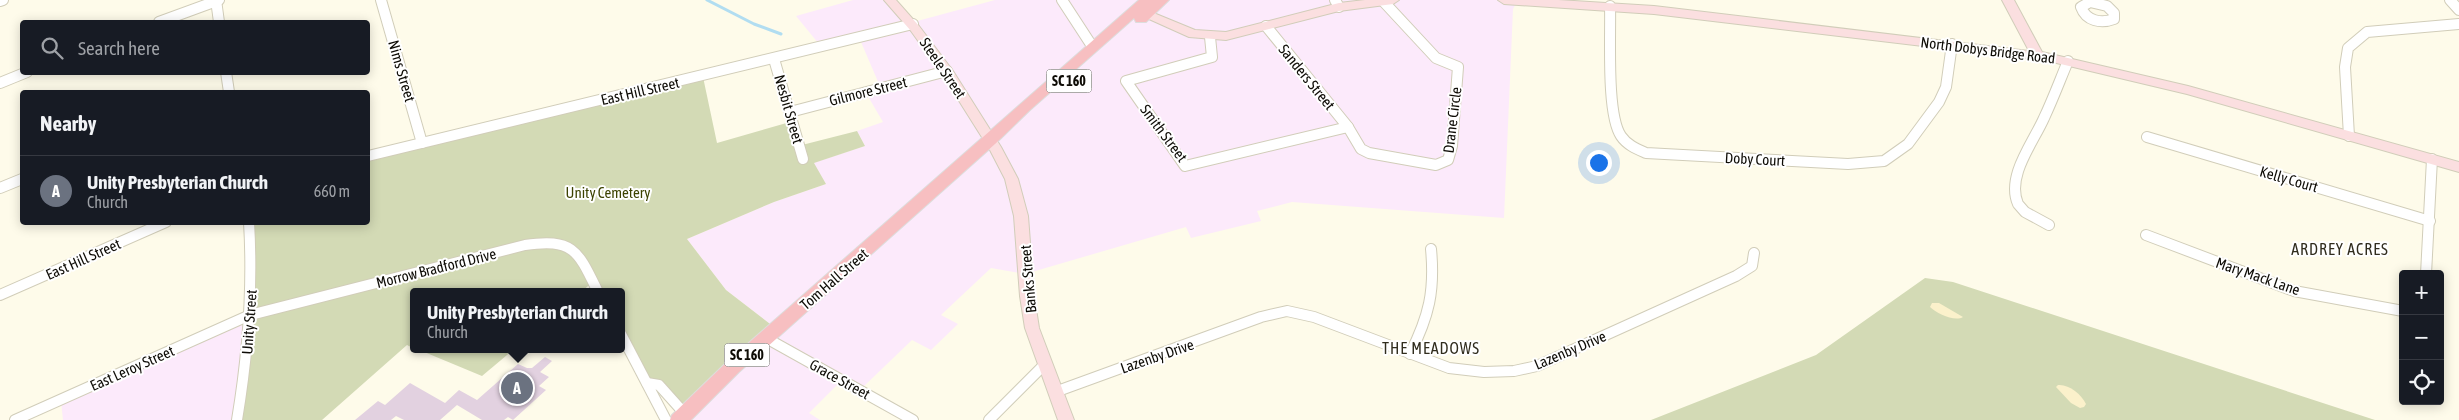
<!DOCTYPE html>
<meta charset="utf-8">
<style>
body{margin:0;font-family:"Asap Condensed",sans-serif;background:#20242c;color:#f1f3f6}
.controls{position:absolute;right:15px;bottom:15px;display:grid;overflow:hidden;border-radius:5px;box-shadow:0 2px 12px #0003}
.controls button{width:45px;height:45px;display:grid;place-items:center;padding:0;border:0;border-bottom:1px solid #363941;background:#171b24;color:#f1f3f6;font:25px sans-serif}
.you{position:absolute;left:1598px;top:162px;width:18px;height:18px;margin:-12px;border:4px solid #fff;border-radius:50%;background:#1a73e8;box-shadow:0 0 0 8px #1a73e833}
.badge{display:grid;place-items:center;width:32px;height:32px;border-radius:50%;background:#9bb5c2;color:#fff;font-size:16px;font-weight:700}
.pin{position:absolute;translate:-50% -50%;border:2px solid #fff;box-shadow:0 1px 5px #0006}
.popup{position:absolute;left:410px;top:288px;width:215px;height:65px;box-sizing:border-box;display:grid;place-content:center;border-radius:5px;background:#171b24;filter:drop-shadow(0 1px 4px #0005);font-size:16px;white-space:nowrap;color:#9ea1a6}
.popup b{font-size:19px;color:#f1f3f6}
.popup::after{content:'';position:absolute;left:50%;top:100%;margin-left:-10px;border:10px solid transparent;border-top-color:#171b24}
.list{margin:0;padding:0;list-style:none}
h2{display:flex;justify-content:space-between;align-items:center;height:65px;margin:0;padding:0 20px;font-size:21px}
h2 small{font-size:16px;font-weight:400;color:#9ea1a6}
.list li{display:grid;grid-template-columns:32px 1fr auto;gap:15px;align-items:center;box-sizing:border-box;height:70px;padding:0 20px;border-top:1px solid #363941}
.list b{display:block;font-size:19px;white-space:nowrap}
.list p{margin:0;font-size:16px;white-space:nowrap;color:#9ea1a6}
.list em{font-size:16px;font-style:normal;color:#9ea1a6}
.icon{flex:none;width:28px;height:28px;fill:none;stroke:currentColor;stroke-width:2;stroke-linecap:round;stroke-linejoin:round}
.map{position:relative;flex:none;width:2459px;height:420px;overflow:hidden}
.search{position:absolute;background:#171b24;box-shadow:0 2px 12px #0003;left:20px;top:20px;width:350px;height:55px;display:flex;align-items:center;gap:12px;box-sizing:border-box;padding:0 18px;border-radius:5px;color:#9ea1a6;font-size:19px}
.panel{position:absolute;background:#171b24;box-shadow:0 2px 12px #0003;left:20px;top:90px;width:350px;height:135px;border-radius:5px}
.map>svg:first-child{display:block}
.commercial{fill:#fceafb}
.green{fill:#d3dab5}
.sand{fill:#fbf1cb}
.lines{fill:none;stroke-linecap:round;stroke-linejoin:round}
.stream{stroke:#b1ddf1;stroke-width:3}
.building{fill:#e2d1e0}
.street-casing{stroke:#d1cdb9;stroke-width:12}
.secondary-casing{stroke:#d1cdb9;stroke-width:2}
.primary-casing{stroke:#dddddc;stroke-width:2}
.street{stroke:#fff;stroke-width:10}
.secondary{fill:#fbdfe0;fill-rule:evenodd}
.primary{fill:#f7bfc1;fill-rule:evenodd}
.labels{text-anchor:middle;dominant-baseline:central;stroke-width:4;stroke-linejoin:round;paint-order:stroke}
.shield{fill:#fff;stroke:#565551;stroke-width:1}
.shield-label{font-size:14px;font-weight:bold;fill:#0e0c06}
.street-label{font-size:15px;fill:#0e0c06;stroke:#fff}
.park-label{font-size:15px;fill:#3c4200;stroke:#fff}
.neighbourhood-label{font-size:16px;letter-spacing:1px;fill:#312d1e;stroke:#fff}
</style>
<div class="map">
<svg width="2459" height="420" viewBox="0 0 2459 420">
<rect width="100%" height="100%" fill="#fefbea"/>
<g class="commercial">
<polygon points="853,0 888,0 910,23 995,0 1518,0 1513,9 1504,218 1292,202 1257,211 1261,221 1191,238 1186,227 1025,274 991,268 941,315 958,324 931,350 912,340 861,389 843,379 809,413 820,420 682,420 774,327 726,290 687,239 774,202 826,184 813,163 865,146 857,131 883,122 866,93 879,84 861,42 819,44 796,16"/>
<polygon points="245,318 240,420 63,420 61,401"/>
</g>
<g class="green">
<polygon points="703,77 717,143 790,122 798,146 857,131 865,146 814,163 826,184 774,202 687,239 726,290 774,327 684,411 649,382 621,330 621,292 600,292 594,281 581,292 413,292 413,348 407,345 322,420 240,420 251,223 368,222 368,157"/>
<polygon points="1925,278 1953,282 2375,420 1651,420 1816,355"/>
<polygon points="417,349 514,349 482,376"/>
</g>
<g class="sand">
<path d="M1932,303H1939L1963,317C1955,322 1937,314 1930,307Z"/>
<path d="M2058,385C2069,384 2081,394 2086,404L2084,407L2080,408L2071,403L2056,387Z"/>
</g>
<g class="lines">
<polyline class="stream" points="707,0 754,24 781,34"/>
</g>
<polygon class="building" points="545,357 552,361 540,372 549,377 539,386 546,390 513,420 508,417 504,420 482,420 457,405 440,420 404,420 396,416 391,420 355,420 378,401 385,405 410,383 445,403 459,390 477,400 518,364 527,368 532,368"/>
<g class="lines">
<g class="street-casing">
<g id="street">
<polyline points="216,0 219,22"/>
<polyline points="381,0 422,143"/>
<polyline points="1062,0 1092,46"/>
<polyline points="1335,0 1339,7"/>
<polyline points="2450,0 2459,10"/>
<polyline points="0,1 3,0"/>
<path d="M2090,2L2107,6L2114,13V19C2101,24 2086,21 2081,7Z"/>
<path d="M1610,6C1611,34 1606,114 1621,136C1627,145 1637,149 1646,153L1848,164L1884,161L1908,144L1939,102L1946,87L1952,44"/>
<polyline points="159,22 219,0"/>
<polyline points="1266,26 1348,127 1361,149 1369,153 1436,165 1448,160 1452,146 1458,67 1436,58 1383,1"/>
<polyline points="1210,37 1212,57 1126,81 1185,166 1348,127"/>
<polyline points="774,59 803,159"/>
<polyline points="226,72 229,92"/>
<polyline points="0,83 27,72"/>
<polyline points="790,112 947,71"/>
<polyline points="2349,136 2345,67 2348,48 2367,32 2459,24"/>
<polyline points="2147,137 2430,221"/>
<polyline points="368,156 913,24"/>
<polyline points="0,188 22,179"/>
<path d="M2049,225L2025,212L2018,204C2006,176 2033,143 2044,118C2053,99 2060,80 2068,61"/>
<polyline points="2146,235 2294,291 2403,311"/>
<polyline points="2426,274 2432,159"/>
<polyline points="0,295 166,222"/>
<polyline points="621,334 666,420"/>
<polyline points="766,338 913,420"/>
<path d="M1410,354C1429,316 1435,291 1431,249"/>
<polyline points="647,383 659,385 685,414"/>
<polyline points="1055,392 1261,317 1287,311 1314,317 1449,368 1484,372 1514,371 1537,366 1736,276 1752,266 1754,253"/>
<path d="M15,420L250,315L525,245C574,238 578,251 598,292"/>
<path d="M237,420C248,354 253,289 249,222"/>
<polyline points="989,420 1045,364"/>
</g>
</g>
<g class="secondary-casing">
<g id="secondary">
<polygon points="884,0 896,0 919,26 953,71 1001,147 1018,179 1028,216 1034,296 1039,328 1074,420 1058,420 1025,328 1020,296 1014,216 1005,179 990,150 944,77 911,31"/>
<polygon points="1365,0 1399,0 1393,4 1339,11 1226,40 1189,37 1129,10 1135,6 1139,7 1195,30 1226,32 1339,3"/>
<polygon points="1498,0 1558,0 1654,6 2029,51 2002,0 2014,0 2042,52 2188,86 2459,162 2459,172 2187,94 2048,61 1654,14 1504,4"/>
</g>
</g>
<g class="primary-casing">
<polygon id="primary" points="1139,0 1169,0 1146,22 1136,22 1134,18 1030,110 995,144 739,372 691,420 670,420 672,415 727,362"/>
</g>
<use href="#street" class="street"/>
<use href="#secondary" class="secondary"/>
<use href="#primary" class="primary"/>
</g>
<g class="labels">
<g class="shield">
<rect x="1046.5" y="69.5" width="45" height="23" rx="4"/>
<rect x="724.5" y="343.5" width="45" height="23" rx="4"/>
</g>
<g class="shield-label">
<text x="1069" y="81">SC 160</text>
<text x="747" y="355">SC 160</text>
</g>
<g class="street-label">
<text transform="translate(1988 50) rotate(7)">North Dobys Bridge Road</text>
<text transform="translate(943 68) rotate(56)">Steele Street</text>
<text transform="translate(402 71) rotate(74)">Nims Street</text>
<text transform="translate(1307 77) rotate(51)">Sanders Street</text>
<text transform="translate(640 91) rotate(-13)">East Hill Street</text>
<text transform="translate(868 91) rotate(-14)">Gilmore Street</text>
<text transform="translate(789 109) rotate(74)">Nesbit Street</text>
<text transform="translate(1452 120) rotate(-83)">Drane Circle</text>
<text transform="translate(1164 133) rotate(53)">Smith Street</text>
<text transform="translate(1755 159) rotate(3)">Doby Court</text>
<text transform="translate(2289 179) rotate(16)">Kelly Court</text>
<text transform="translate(83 259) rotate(-24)">East Hill Street</text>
<text transform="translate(436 268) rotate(-14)">Morrow Bradford Drive</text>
<text transform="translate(2258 276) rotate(19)">Mary Mack Lane</text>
<text transform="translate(834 279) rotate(-41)">Tom Hall Street</text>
<text transform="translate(1028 279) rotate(-95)">Banks Street</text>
<text transform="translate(249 322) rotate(-86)">Unity Street</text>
<text transform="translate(1570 350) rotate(-23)">Lazenby Drive</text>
<text transform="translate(1157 356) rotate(-19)">Lazenby Drive</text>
<text transform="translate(132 368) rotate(-24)">East Leroy Street</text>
<text transform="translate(840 379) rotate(29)">Grace Street</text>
</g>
<g class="park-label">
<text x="608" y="192">Unity Cemetery</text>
</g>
<g class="neighbourhood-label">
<text x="2340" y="249">ARDREY ACRES</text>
<text x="1431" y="348">THE MEADOWS</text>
</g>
</g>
</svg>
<div class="controls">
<button>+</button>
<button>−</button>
<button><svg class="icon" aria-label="locate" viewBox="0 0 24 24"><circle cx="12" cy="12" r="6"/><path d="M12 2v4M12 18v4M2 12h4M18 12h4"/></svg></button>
</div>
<div class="you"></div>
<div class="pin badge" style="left:517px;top:388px;background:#6b7280">A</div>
<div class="popup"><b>Unity Presbyterian Church</b>Church</div>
<div class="search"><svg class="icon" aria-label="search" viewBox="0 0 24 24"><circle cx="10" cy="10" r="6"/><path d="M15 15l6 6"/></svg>Search here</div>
<section class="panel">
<h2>Nearby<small></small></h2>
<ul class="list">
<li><span class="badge" style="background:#6b7280">A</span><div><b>Unity Presbyterian Church</b><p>Church</p></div><em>660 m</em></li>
</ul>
</section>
</div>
